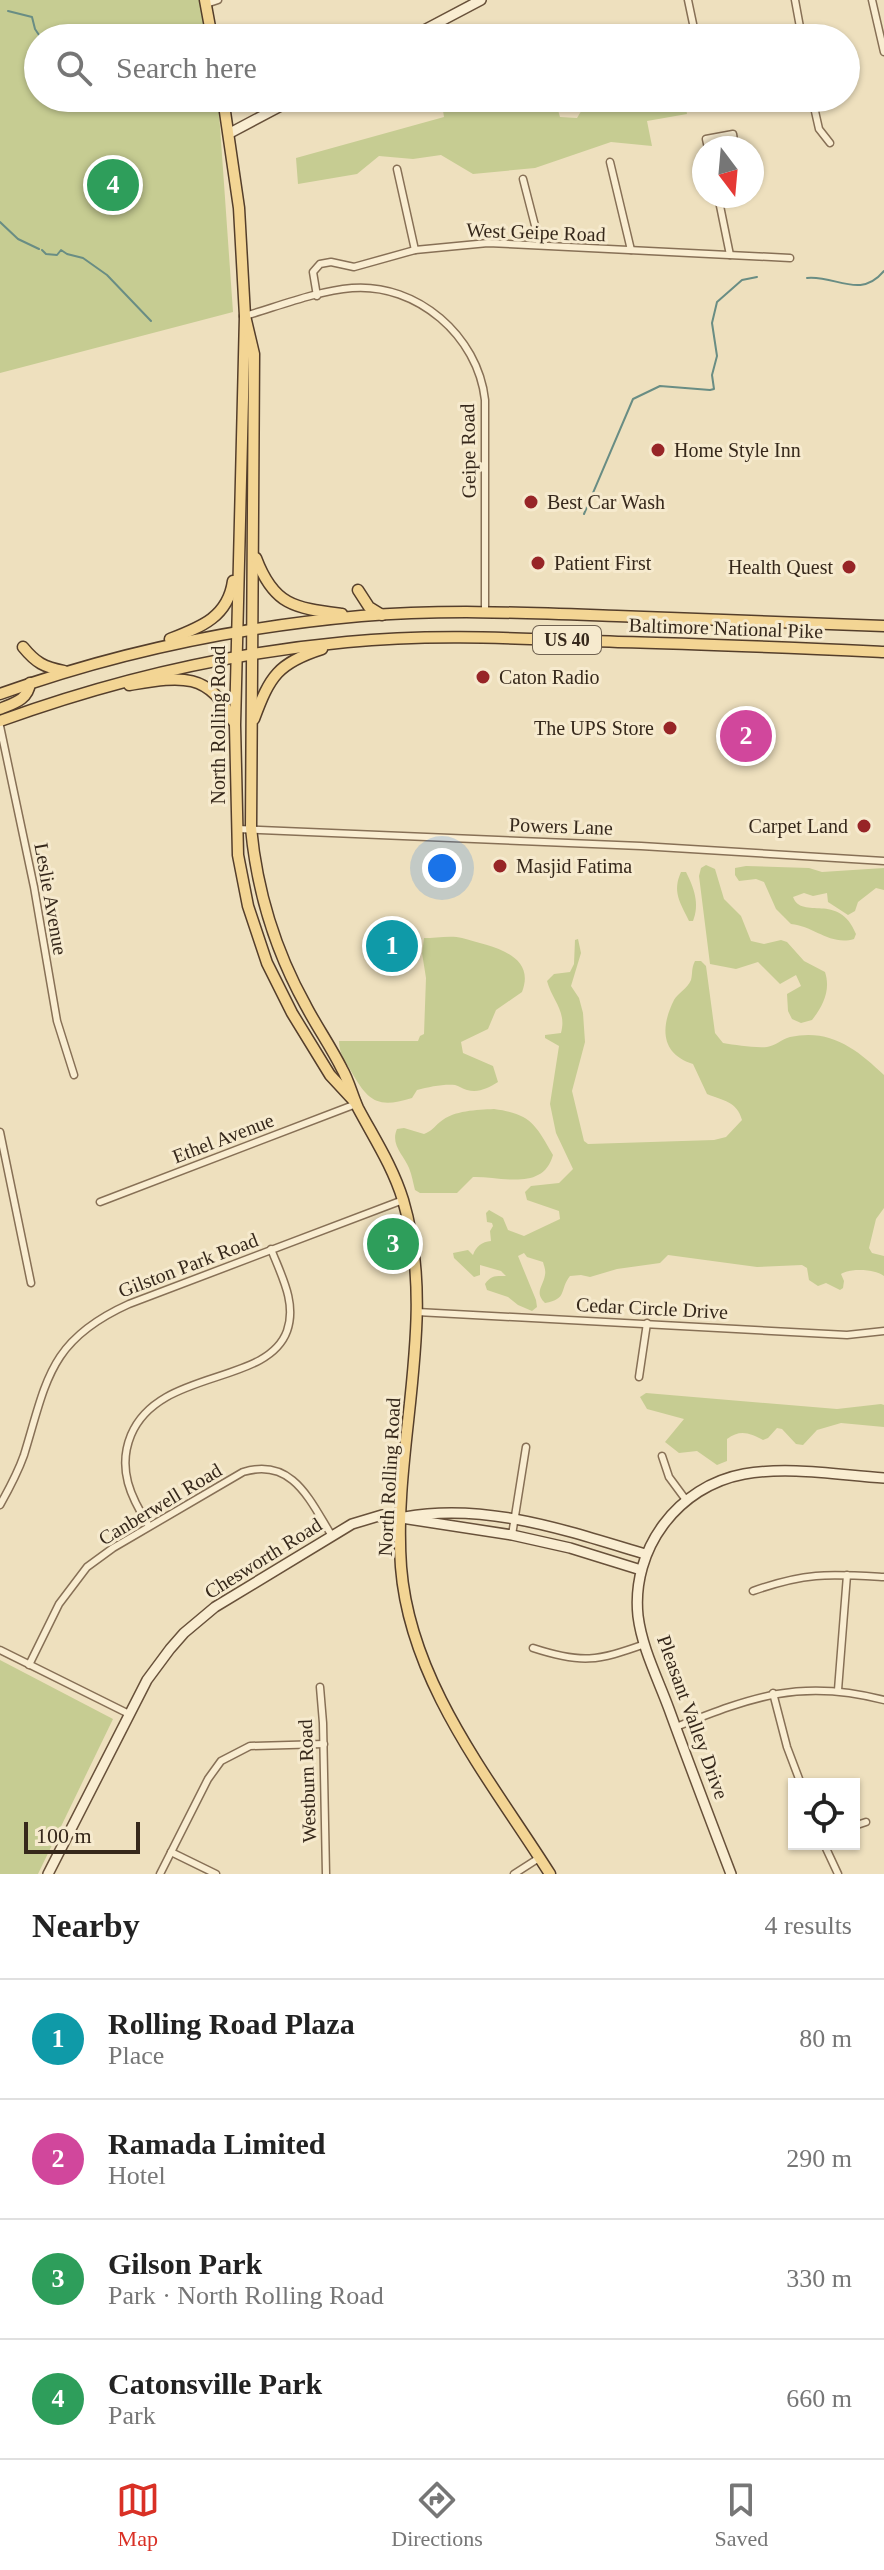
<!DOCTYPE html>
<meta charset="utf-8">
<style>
body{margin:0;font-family:Georgia,serif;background:#f2f2f2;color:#222}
.controls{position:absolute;right:24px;bottom:24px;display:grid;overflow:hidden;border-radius:0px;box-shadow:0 2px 6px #0004}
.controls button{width:72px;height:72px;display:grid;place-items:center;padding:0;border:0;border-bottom:2px solid #e0e0e0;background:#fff;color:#222;font:40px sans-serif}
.compass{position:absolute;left:692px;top:136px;width:72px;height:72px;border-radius:50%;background:#fff;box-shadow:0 2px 6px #0004;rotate:164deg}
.scale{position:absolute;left:24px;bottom:20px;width:116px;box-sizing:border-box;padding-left:8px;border:4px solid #36281b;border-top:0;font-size:22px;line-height:28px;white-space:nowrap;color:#36281b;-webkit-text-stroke:6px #f6eace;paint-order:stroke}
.you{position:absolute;left:442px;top:868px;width:28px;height:28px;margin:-20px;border:6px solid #fff;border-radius:50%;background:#1a73e8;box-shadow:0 0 0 12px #1a73e833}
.badge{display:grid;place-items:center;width:52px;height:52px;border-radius:50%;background:#d93025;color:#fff;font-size:26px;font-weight:700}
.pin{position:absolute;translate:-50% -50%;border:4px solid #fff;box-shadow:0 2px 8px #0006}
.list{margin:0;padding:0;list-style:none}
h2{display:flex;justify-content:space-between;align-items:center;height:104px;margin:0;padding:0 32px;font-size:34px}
h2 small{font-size:26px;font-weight:400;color:#767676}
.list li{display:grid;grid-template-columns:52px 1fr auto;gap:24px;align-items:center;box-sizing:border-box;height:120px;padding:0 32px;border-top:2px solid #e0e0e0}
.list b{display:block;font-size:30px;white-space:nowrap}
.list p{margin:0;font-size:26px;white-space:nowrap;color:#767676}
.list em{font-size:26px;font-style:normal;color:#767676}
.icon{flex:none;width:44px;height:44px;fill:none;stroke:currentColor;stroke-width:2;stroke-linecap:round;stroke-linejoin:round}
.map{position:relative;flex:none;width:884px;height:1874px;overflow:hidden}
.search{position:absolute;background:#fff;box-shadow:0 2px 6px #0004;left:24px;right:24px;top:24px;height:88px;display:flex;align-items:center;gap:20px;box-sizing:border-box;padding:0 28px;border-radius:44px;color:#767676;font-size:30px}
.sheet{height:584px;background:#fff}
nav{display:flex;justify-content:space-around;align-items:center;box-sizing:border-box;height:112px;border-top:2px solid #e0e0e0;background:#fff;font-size:22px;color:#767676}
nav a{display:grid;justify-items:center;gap:4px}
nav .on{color:#d93025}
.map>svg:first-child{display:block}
.green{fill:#c6cc92}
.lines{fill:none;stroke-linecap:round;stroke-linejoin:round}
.stream{stroke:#698d84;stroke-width:2}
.street-casing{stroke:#877056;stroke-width:9}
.secondary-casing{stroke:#68513a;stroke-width:12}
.primary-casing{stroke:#543e2b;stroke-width:13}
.street{stroke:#f9edd1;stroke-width:6}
.secondary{stroke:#f9edd1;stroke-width:9}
.primary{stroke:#f3d594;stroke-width:10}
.poi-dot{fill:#972527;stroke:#f6eace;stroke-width:3}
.labels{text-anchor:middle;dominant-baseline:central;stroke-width:6;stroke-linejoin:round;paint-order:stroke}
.shield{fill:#f6eace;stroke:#706251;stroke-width:2}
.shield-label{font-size:18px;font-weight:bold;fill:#36281b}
.street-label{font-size:20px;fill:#36281b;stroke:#f6eace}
.poi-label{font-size:20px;fill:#36281b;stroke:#f6eace;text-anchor:start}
</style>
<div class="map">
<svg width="884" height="1874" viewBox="0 0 884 1874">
<rect width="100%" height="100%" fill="#eee0be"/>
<g class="green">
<polygon points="0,0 201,0 208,38 38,38 38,98 218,98 233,312 0,373"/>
<polygon points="441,98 551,98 555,100 560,117 577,118 589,98 641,98 644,105 684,98 687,114 647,121 652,146 611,142 535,168 473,174 441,155 413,159 379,156 357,174 298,184 296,158 444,117"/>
<path d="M706,865L715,869L724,899L741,916L751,941L764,944L781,940L787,942L804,961L825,972C831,990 823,1006 812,1020L801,1023L792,1019L788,1011L787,994L801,986L796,975L780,984L758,962L736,969L710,964L699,876L701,868Z"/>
<path d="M746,866L809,868L822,872L884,868V890L876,888L858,902L855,911L848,915L828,902L827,893L813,896L804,893L793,897C802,921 839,891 856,934L854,939C830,946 814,926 791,924L776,909L764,882L756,879L739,881L735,875V868Z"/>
<path d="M681,872H686C694,888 700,904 693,921H689C680,902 672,892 681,872Z"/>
<path d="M424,938C435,938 452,935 462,938C489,946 537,953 522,992L496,1010L488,1029L461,1042L463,1053L493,1066L498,1082C488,1088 479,1093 467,1090C466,1090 456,1085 455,1085C443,1084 429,1087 417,1090L412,1098C377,1109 368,1101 351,1071C345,1061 339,1053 339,1041H418L420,1036L424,1034L426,978L422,953Z"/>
<path d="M578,939L581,953L571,986L579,998L583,1013L585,1042L572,1091L584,1141L588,1144L714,1140L726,1137L742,1120C737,1101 723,1101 707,1094L693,1064C661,1054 660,1028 674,1000C678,993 687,989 691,980C693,972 691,969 695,961H701L706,966L715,1033L723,1043C736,1045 753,1048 767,1047C775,1046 782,1039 790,1037C830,1028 857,1049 884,1075V1208L876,1219L869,1248L872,1253L884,1256V1276C874,1269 851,1268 841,1274L844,1281L843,1288L840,1290L826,1283L818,1286L809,1280L807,1268L802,1265L757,1267L668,1255L660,1263L617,1269L590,1277L581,1275L570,1276C559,1290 568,1299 545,1303C534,1292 543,1287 545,1275C546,1270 544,1266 543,1262L527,1257L524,1253L518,1256L536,1300L537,1307L532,1311L518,1305L508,1297L487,1290L485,1284C491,1275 496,1276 506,1276L501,1271L480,1265V1275L474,1277L454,1258L453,1253L468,1250L473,1255C476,1246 482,1242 491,1241L490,1231L493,1226L492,1223L487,1222L486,1213L489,1210L503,1218L508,1230L524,1236L560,1219L559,1211L527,1200L525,1192L531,1186L559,1183L573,1169L556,1133L550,1104L559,1046L545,1038V1035L561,1033C567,1011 552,1000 547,981L554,974L570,972L574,964L575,940Z"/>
<path d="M494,1109C531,1114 535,1124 553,1155C543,1192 500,1176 473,1177L457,1193H420L415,1190C413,1183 412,1175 409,1168C404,1155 390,1145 397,1129L404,1128L424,1134C432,1131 434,1127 440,1122C454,1110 477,1110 494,1109Z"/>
<path d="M646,1393L837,1409L881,1404L884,1405V1427L841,1423L817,1430L803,1445L796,1444L782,1429L777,1428L768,1438L763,1440C750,1433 740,1429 727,1439V1461L717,1465L697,1451L679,1453L665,1442L684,1419L647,1409L640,1397Z"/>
<polygon points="0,1660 113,1719 38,1874 0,1874"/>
</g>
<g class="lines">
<g class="stream">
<polyline points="8,11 32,17 35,29 41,38"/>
<polyline points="0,222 18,239 39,249"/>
<polyline points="42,250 46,254 57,255 61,250 67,254 83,258 107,275 151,321"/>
<path d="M807,278C836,275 860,300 884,271"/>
<polyline points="584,514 633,399 660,386 710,390 714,389 712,375 717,356 712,323 717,302 742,280 757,277"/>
</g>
<g class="street-casing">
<g id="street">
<polyline points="688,0 696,38"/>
<polyline points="795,0 802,38"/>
<polyline points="872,0 884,52"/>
<polyline points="206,4 218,0"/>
<polyline points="812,98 819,129 830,143"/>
<polyline points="708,148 706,139 733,134 735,148"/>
<polyline points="610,162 631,250"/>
<polyline points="397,169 415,250"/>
<polyline points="523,179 540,245"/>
<polyline points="718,196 730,255"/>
<polyline points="317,296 313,272 320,264 331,262 354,267 415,250 488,243 790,258"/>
<path d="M245,316C279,306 317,291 352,288C417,283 478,336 485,400V612"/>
<polyline points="0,726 34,887 57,1021 74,1075"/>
<polyline points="237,829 641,846 884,861"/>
<polyline points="0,1132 31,1283"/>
<polyline points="100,1202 356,1104"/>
<polyline points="417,1312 847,1335 884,1331"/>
<polyline points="639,1377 647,1323"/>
<polyline points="662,1456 669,1477 686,1500"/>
<path d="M0,1505C9,1489 18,1472 24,1455C47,1380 49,1340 129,1304L403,1200"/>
<path d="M149,1526C131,1498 117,1469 131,1435C159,1368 267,1386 287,1331C297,1303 281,1275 271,1249"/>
<polyline points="512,1535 526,1447"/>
<path d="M753,1591C806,1572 829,1574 884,1577"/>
<path d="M533,1648C582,1664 597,1661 645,1644"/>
<polyline points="0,1650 129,1714"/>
<path d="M29,1665L59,1604L87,1567L113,1548L243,1472C293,1457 310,1501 332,1536"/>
<polyline points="320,1687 323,1723 326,1874"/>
<polyline points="838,1690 847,1575"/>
<polyline points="773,1693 787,1747 801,1784"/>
<path d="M676,1727C752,1697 801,1678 884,1700"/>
<polyline points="854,1826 866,1822"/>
<polyline points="824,1844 838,1874"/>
<polyline points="171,1852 216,1874"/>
<polyline points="160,1874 208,1779 221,1761 250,1746 324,1744"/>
<polyline points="514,1874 539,1858"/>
</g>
</g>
<g class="secondary-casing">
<g id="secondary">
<polyline points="409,38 481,0"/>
<polyline points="230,133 296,98"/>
<path d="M405,1517C486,1502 568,1531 645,1554"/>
<polyline points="48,1874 147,1680 170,1649 184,1633 215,1607 352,1524 382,1515 512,1535 570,1548 641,1570"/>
<path d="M731,1874C710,1819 689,1764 669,1709C658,1679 642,1648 638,1616C631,1549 678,1486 744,1474C789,1466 839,1475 884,1478"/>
</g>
</g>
<g class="primary-casing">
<g id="primary">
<polyline points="205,0 212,38"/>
<polyline points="223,98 239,208 245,316 235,725 238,855 248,906 267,963 292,1013 330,1075 355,1102"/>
<path d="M245,316L254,354L251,828C257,892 275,950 306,1006C317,1027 331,1047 342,1069C349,1081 352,1095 358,1108C374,1138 393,1167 403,1200C439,1321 392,1445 401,1567C410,1683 490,1779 550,1874"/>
<path d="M256,558C274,606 295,608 342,614"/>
<polyline points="358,590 369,607 382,615"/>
<path d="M170,639C201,627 228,617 233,581"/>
<path d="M23,647C36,663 44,667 64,671"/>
<path d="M129,685C178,677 209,670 233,721"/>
<path d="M0,694C117,652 238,627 361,616C446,609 532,613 617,616C706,620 795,623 884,626"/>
<path d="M0,709C14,703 28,700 30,683"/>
<path d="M254,719C270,676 278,663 322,649"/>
<path d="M0,721C113,680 227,653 347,642C437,633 528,639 618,642C707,644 795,648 884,652"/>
</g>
</g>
<use href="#street" class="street"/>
<use href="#secondary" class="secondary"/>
<use href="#primary" class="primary"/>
</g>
<g class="poi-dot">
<circle cx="658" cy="450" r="8"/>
<circle cx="531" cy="502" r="8"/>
<circle cx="538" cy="563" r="8"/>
<circle cx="849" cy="567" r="8"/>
<circle cx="483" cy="677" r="8"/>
<circle cx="670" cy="728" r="8"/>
<circle cx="864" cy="826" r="8"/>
<circle cx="500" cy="866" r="8"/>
</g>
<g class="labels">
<rect class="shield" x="533" y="626" width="68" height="28" rx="6"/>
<g class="shield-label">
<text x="567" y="640">US 40</text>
</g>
<g class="street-label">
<text transform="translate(536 232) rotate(2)">West Geipe Road</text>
<text transform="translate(468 451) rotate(-91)">Geipe Road</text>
<text transform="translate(726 628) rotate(2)">Baltimore National Pike</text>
<text transform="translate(218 725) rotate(-90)">North Rolling Road</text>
<text transform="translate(561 826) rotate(2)">Powers Lane</text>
<text transform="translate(51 899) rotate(80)">Leslie Avenue</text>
<text transform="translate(223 1138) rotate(-21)">Ethel Avenue</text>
<text transform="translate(188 1265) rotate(-21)">Gilston Park Road</text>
<text transform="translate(652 1308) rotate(3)">Cedar Circle Drive</text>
<text transform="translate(389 1477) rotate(-87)">North Rolling Road</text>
<text transform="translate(160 1504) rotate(-31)">Canberwell Road</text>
<text transform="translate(263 1558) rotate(-32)">Chesworth Road</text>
<text transform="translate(693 1717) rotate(70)">Pleasant Valley Drive</text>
<text transform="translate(307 1781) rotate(-92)">Westburn Road</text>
</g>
<g class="poi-label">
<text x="674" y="450">Home Style Inn</text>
<text x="547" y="502">Best Car Wash</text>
<text x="554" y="563">Patient First</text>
<text x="833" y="567" text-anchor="end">Health Quest</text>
<text x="499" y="677">Caton Radio</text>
<text x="654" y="728" text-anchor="end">The UPS Store</text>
<text x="848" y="826" text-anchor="end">Carpet Land</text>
<text x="516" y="866">Masjid Fatima</text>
</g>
</g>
</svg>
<div class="controls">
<button><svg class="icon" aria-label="locate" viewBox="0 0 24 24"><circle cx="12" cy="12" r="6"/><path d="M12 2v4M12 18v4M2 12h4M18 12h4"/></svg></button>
</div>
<svg class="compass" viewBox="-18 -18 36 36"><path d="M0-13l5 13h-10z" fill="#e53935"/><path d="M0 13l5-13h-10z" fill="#767676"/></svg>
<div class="scale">100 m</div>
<div class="you"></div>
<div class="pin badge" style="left:392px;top:946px;background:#0f9aa8">1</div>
<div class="pin badge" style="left:746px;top:736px;background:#d1479c">2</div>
<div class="pin badge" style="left:393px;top:1244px;background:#2e9e5b">3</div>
<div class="pin badge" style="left:113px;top:185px;background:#2e9e5b">4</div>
<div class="search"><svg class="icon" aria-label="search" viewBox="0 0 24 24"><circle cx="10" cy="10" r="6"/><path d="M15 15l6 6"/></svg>Search here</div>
</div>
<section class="sheet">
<h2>Nearby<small>4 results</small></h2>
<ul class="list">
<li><span class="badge" style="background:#0f9aa8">1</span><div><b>Rolling Road Plaza</b><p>Place</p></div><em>80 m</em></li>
<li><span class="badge" style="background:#d1479c">2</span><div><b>Ramada Limited</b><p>Hotel</p></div><em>290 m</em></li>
<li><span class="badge" style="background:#2e9e5b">3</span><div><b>Gilson Park</b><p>Park · North Rolling Road</p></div><em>330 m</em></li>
<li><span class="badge" style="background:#2e9e5b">4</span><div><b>Catonsville Park</b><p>Park</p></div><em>660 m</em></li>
</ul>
</section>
<nav>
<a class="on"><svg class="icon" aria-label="map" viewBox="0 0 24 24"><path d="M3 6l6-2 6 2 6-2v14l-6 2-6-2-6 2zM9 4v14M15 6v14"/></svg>Map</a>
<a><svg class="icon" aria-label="directions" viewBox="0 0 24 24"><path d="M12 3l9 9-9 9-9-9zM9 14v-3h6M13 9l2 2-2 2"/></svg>Directions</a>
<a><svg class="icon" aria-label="saved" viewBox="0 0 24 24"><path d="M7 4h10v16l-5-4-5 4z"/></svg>Saved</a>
</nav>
